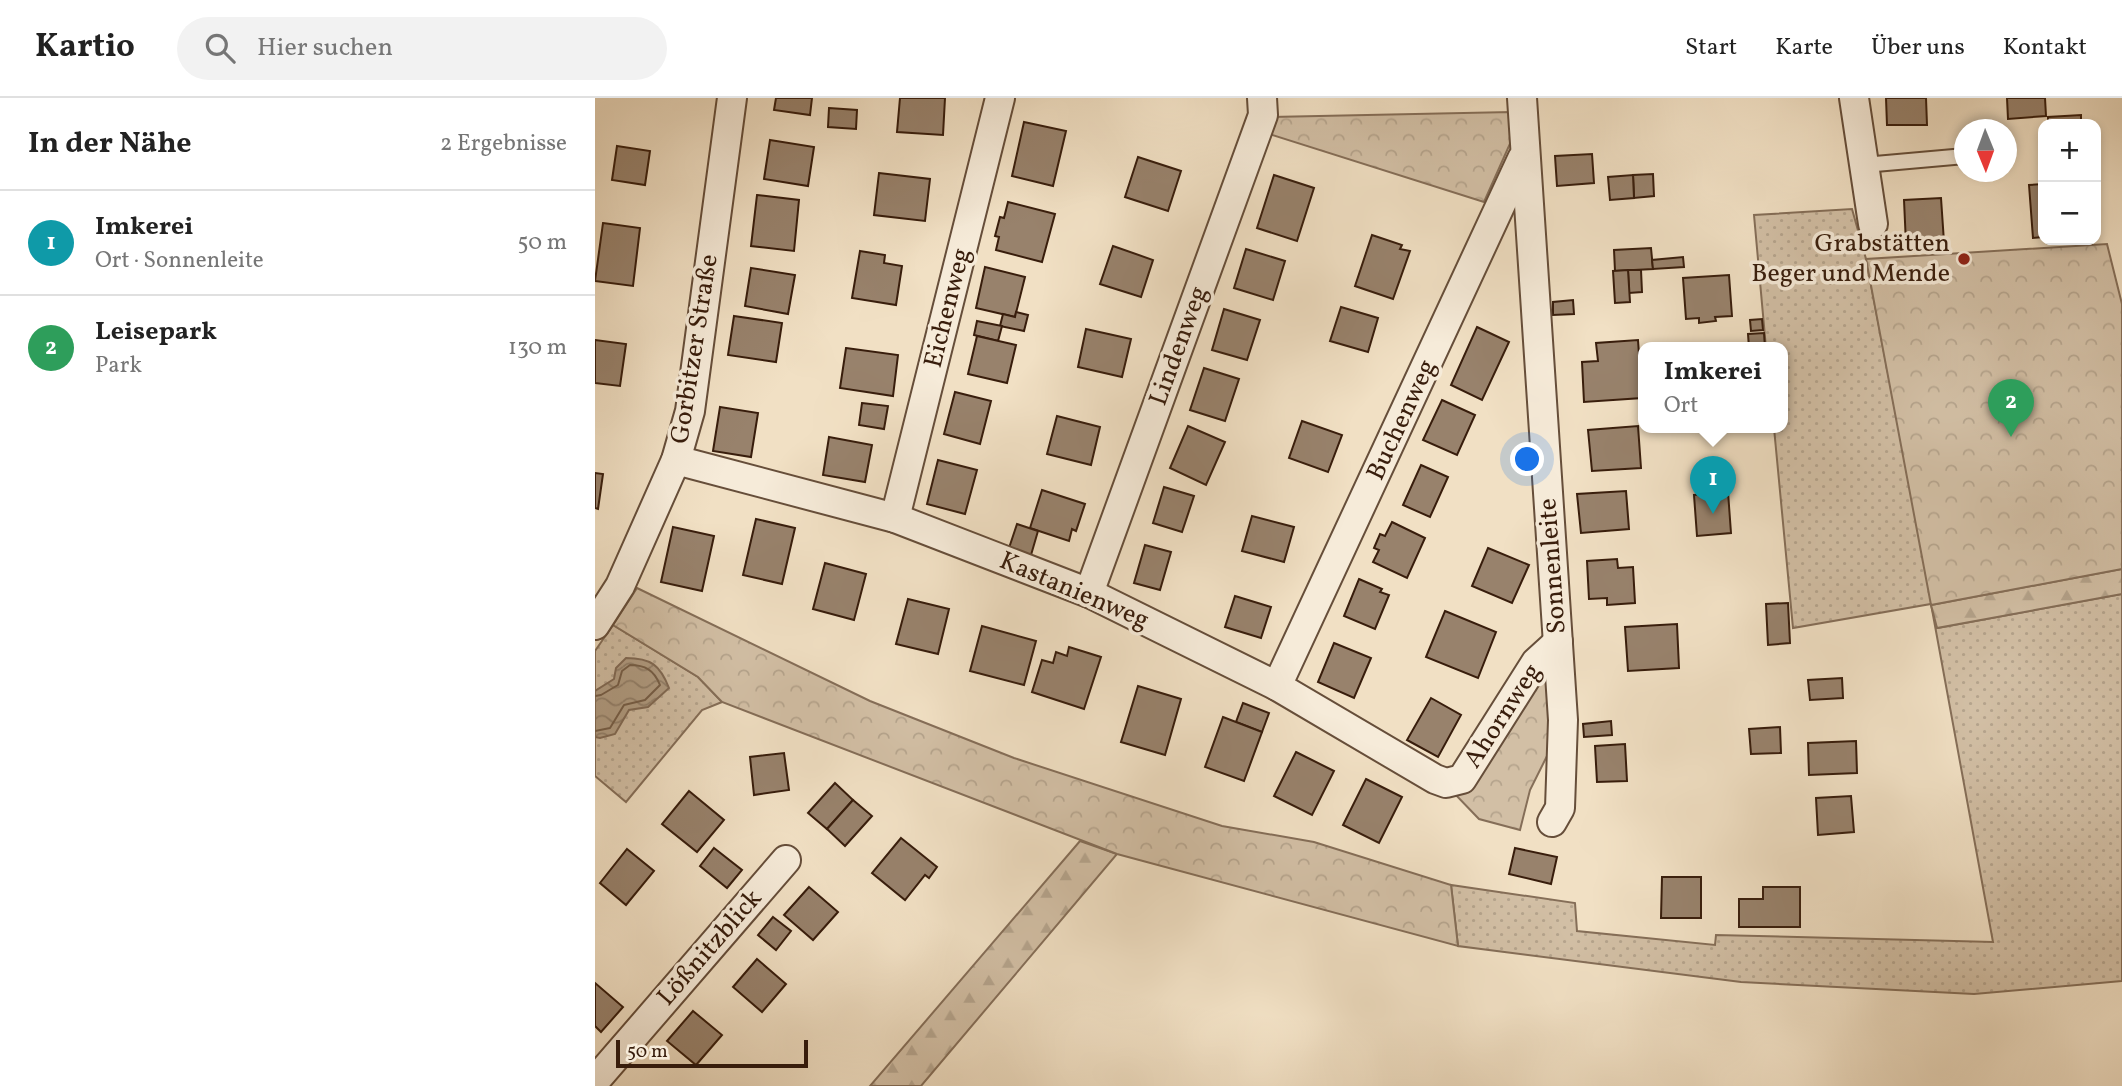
<!DOCTYPE html>
<html lang="de">
<meta charset="utf-8">
<style>
body{margin:0;font-family:Vollkorn,serif;background:#f2f2f2;color:#222}
.controls{position:absolute;right:21px;top:21px;display:grid;overflow:hidden;border-radius:14px;box-shadow:0 4px 10px #0003}
.controls button{width:63px;height:63px;display:grid;place-items:center;padding:0;border:0;border-bottom:2px solid #e0e0e0;background:#fff;color:#222;font:35px sans-serif}
.compass{position:absolute;left:1359px;top:21px;width:63px;height:63px;border-radius:50%;background:#fff;box-shadow:0 4px 10px #0003;rotate:179deg}
.scale{position:absolute;left:21px;bottom:18px;width:192px;box-sizing:border-box;padding-left:7px;border:4px solid #381d0c;border-top:0;font-size:19px;line-height:24px;white-space:nowrap;color:#381d0c;-webkit-text-stroke:5px #f6ebd9;paint-order:stroke}
.you{position:absolute;left:933px;top:362px;width:24px;height:24px;margin:-18px;border:5px solid #fff;border-radius:50%;background:#1a73e8;box-shadow:0 0 0 10px #1a73e833}
.badge{display:grid;place-items:center;width:46px;height:46px;border-radius:50%;background:#0f766e;color:#fff;font-size:23px;font-weight:700}
.pin{position:absolute;translate:-50% -58px;filter:drop-shadow(0 2px 4px #0008)}
.pin::after{content:'';position:absolute;top:37px;width:24px;height:21px;background:inherit;clip-path:polygon(0 0,100% 0,50% 100%)}
.popup{position:absolute;left:1043px;top:244px;width:150px;height:91px;box-sizing:border-box;display:grid;place-content:center;border-radius:14px;background:#fff;filter:drop-shadow(0 2px 5px #0005);font-size:23px;white-space:nowrap;color:#767676}
.popup b{font-size:26px;color:#222}
.popup::after{content:'';position:absolute;left:50%;top:100%;margin-left:-14px;border:14px solid transparent;border-top-color:#fff}
.list{margin:0;padding:0;list-style:none}
h2{display:flex;justify-content:space-between;align-items:center;height:91px;margin:0;padding:0 28px;font-size:30px}
h2 small{font-size:23px;font-weight:400;color:#767676}
.list li{display:grid;grid-template-columns:46px 1fr auto;gap:21px;align-items:center;box-sizing:border-box;height:105px;padding:0 28px;border-top:2px solid #e0e0e0}
.list b{display:block;font-size:26px;white-space:nowrap}
.list p{margin:0;font-size:23px;white-space:nowrap;color:#767676}
.list em{font-size:23px;font-style:normal;color:#767676}
.icon{flex:none;width:38px;height:38px;fill:none;stroke:currentColor;stroke-width:2;stroke-linecap:round;stroke-linejoin:round}
.map{position:relative;flex:none;width:1527px;height:988px;overflow:hidden}
header{display:flex;align-items:center;gap:42px;box-sizing:border-box;height:98px;padding:0 35px;background:#fff;border-bottom:2px solid #e0e0e0}
header strong{font-size:33px}
nav{display:flex;gap:38px;margin-inline-start:auto;font-size:24px}
.search{width:490px;height:63px;background:#f2f2f2;display:flex;align-items:center;gap:18px;box-sizing:border-box;padding:0 24px;border-radius:38px;color:#767676;font-size:26px}
main{display:flex}
aside{flex:1;background:#fff}
.map>svg:first-child{display:block}
.grass{fill:url(#grass-dots);stroke:#856e58;stroke-width:2}
.forest{fill:url(#forest-firs);stroke:#856e58;stroke-width:2}
.park{fill:url(#park-crowns);stroke:#856e58;stroke-width:2}
.water{fill:url(#water-waves);stroke:#816a55;stroke-width:2}
.lines{fill:none;stroke-linecap:round;stroke-linejoin:round}
.shore{stroke:#755e48;stroke-width:2}
.building{fill:#98826c;stroke:#381d0c;stroke-width:2}
.service-casing{stroke:#664e3a;stroke-width:18}
.minor-casing{stroke:#664e3a;stroke-width:32}
.service{stroke:#f6ebd9;stroke-width:14}
.minor{stroke:#f6ebd9;stroke-width:28}
.poi-dot{fill:#8f2418;stroke:#f6ebd9;stroke-width:2.5}
.labels{text-anchor:middle;dominant-baseline:central;stroke-width:7;stroke-linejoin:round;paint-order:stroke}
.poi-label{font-size:26px;fill:#381d0c;stroke:#f6ebd9;text-anchor:end}
.street-label{font-size:26px;fill:#381d0c;stroke:#f6ebd9}
</style>
<header>
<strong>Kartio</strong>
<div class="search"><svg class="icon" aria-label="search" viewBox="0 0 24 24"><circle cx="10" cy="10" r="6"/><path d="M15 15l6 6"/></svg>Hier suchen</div>
<nav><a>Start</a><a>Karte</a><a>Über uns</a><a>Kontakt</a></nav>
</header>
<main>
<aside>
<h2>In der Nähe<small>2 Ergebnisse</small></h2>
<ul class="list">
<li><span class="badge" style="background:#0f9aa8">1</span><div><b>Imkerei</b><p>Ort · Sonnenleite</p></div><em>50 m</em></li>
<li><span class="badge" style="background:#2e9e5b">2</span><div><b>Leisepark</b><p>Park</p></div><em>130 m</em></li>
</ul>
</aside>
<div class="map">
<svg width="1527" height="988" viewBox="0 0 1527 988">
<defs>
<pattern id="grass-dots" width="8" height="8" patternUnits="userSpaceOnUse" patternTransform="scale(1.75)"><rect width="8" height="8" fill="#d2bfa5"/><path d="M2 2h.1M6 6h.1" fill="none" stroke="#b5a48d" stroke-width="1.8" stroke-linecap="round"/></pattern>
<pattern id="forest-firs" width="22" height="20" patternUnits="userSpaceOnUse" patternTransform="scale(1.75)"><rect width="22" height="20" fill="#d2bfa5"/><path d="M5 1l3.5 6h-7zM16 11l3.5 6h-7z" fill="#b5a48d"/></pattern>
<pattern id="park-crowns" width="20" height="18" patternUnits="userSpaceOnUse" patternTransform="scale(1.75)"><rect width="20" height="18" fill="#d2bfa5"/><path d="M2 6a3 3 0 1 1 6 0M12 15a3 3 0 1 1 6 0" fill="none" stroke="#b5a48d"/></pattern>
<pattern id="water-waves" width="16" height="10" patternUnits="userSpaceOnUse" patternTransform="scale(1.75)"><rect width="16" height="10" fill="#b29e85"/><path d="M0 5q4-4 8 0t8 0" fill="none" stroke="#92806b"/></pattern>
</defs>
<rect width="100%" height="100%" fill="#f1e0c4"/>
<filter id="stains"><feTurbulence type="fractalNoise" baseFrequency=".00286" numOctaves="4"/><feColorMatrix values="0 0 0 0 .2 0 0 0 0 .09 0 0 0 0 .02 0 0 0 .5 -.17"/></filter>
<radialGradient id="worn" r=".72"><stop offset=".6" stop-color="#630" stop-opacity="0"/><stop offset="1" stop-color="#630" stop-opacity=".3"/></radialGradient>
<g class="grass">
<polygon points="1257,111 1271,161 1342,530 1527,496 1527,883 1379,896 1146,884 863,848 856,787 980,805 982,833 1120,847 1121,837 1398,844 1336,506 1198,530 1179,330 1188,330 1188,250 1171,250 1159,117"/>
<polygon points="18,527 103,579 127,604 107,612 31,704 0,678 0,553"/>
</g>
<g class="forest">
<polygon points="1527,471 1527,496 1342,530 1336,507"/>
<polygon points="485,743 522,756 326,988 275,988"/>
</g>
<g class="park">
<polygon points="916,14 918,39 889,104 671,35 676,19"/>
<polygon points="1512,146 1527,206 1527,471 1336,507 1271,161"/>
<polygon points="42,490 275,603 419,660 627,728 719,744 856,787 863,848 522,756 127,604 103,579 18,527"/>
<polygon points="945,577 950,579 952,585 956,650 935,692 925,732 884,721 856,692"/>
</g>
<path class="water" d="M31,560C56,560 65,567 74,590L53,609L34,612L20,636L5,640L0,639V593L19,581L21,570Z"/>
<g class="lines">
<path class="shore" d="M0,598L6,597L23,587L27,573L35,567C50,567 59,572 65,587L50,602L29,607L15,630L0,633"/>
</g>
<g class="building">
<polygon points="181,0 217,0 215,17 179,12"/>
<polygon points="305,0 350,0 348,37 302,34"/>
<polygon points="1291,0 1331,0 1332,27 1292,27"/>
<polygon points="1412,0 1450,0 1451,18 1413,21"/>
<polygon points="234,10 262,12 261,31 233,29"/>
<polygon points="1486,17 1486,26 1453,26 1453,19"/>
<polygon points="429,24 471,33 458,88 417,78"/>
<polygon points="175,42 219,49 213,88 169,81"/>
<polygon points="22,48 55,53 50,87 17,82"/>
<polygon points="997,56 999,85 962,88 960,58"/>
<polygon points="543,59 586,73 573,113 530,99"/>
<polygon points="284,75 335,81 330,123 279,117"/>
<polygon points="1058,76 1059,98 1039,100 1038,77"/>
<polygon points="679,77 719,90 702,143 662,130"/>
<polygon points="1038,77 1039,100 1015,102 1013,79"/>
<polygon points="1448,86 1448,139 1438,140 1434,87"/>
<polygon points="162,97 204,102 199,153 156,148"/>
<polygon points="1346,100 1349,144 1311,146 1309,102"/>
<polygon points="413,104 460,116 447,164 401,152 404,139 400,138 405,119 409,120"/>
<polygon points="8,125 45,130 38,188 0,183"/>
<polygon points="777,137 807,147 805,151 815,153 798,201 760,188"/>
<polygon points="518,148 558,162 546,199 505,186"/>
<polygon points="1056,150 1058,171 1020,173 1019,152"/>
<polygon points="651,151 690,163 678,202 639,190"/>
<polygon points="265,153 290,157 289,165 307,168 301,207 257,200"/>
<polygon points="1088,159 1089,169 1058,171 1057,162"/>
<polygon points="390,169 430,179 420,219 381,210"/>
<polygon points="156,170 200,177 193,216 150,208"/>
<polygon points="1033,172 1046,172 1047,194 1034,195"/>
<polygon points="1033,172 1035,204 1020,205 1018,173"/>
<polygon points="1134,177 1137,218 1120,219 1121,223 1104,225 1104,220 1091,221 1088,180"/>
<polygon points="978,202 979,216 958,217 958,204"/>
<polygon points="746,209 783,220 773,254 735,243"/>
<polygon points="629,211 665,222 652,262 617,252"/>
<polygon points="421,214 433,217 429,233 405,228 408,216 420,219"/>
<polygon points="139,218 187,225 181,264 133,257"/>
<polygon points="1167,221 1168,232 1156,233 1155,222"/>
<polygon points="382,223 407,228 403,243 379,237"/>
<polygon points="882,229 914,244 887,302 856,287"/>
<polygon points="491,231 536,241 527,279 483,269"/>
<polygon points="1169,235 1170,250 1154,250 1153,236"/>
<polygon points="382,238 421,247 412,285 373,276"/>
<polygon points="0,242 31,246 25,288 0,285"/>
<polygon points="1043,242 1047,300 989,304 987,264 1003,263 1001,245"/>
<polygon points="251,250 303,257 298,298 245,290"/>
<polygon points="609,270 644,281 630,323 595,312"/>
<polygon points="360,294 396,303 385,346 349,336"/>
<polygon points="847,302 880,317 862,357 828,342"/>
<polygon points="267,305 293,308 289,331 264,327"/>
<polygon points="125,309 163,315 156,359 118,353"/>
<polygon points="462,318 505,329 496,367 452,356"/>
<polygon points="707,323 747,337 733,374 694,360"/>
<polygon points="593,328 630,344 611,387 575,370"/>
<polygon points="1043,328 1046,370 997,373 993,332"/>
<polygon points="234,339 277,347 270,384 228,377"/>
<polygon points="343,362 382,372 370,416 332,406"/>
<polygon points="826,367 853,379 835,419 808,407"/>
<polygon points="0,375 8,376 3,411 0,410"/>
<polygon points="569,389 599,398 587,434 558,425"/>
<polygon points="447,392 490,406 481,433 477,431 474,443 435,430"/>
<polygon points="1031,393 1034,431 986,435 982,396"/>
<polygon points="1133,394 1136,435 1102,438 1099,397"/>
<polygon points="657,418 699,429 689,464 647,453"/>
<polygon points="161,421 200,430 187,486 148,477"/>
<polygon points="797,424 830,440 812,480 778,464 784,452 779,450 785,436 790,438"/>
<polygon points="422,426 443,433 436,457 414,450"/>
<polygon points="78,429 119,438 107,493 66,484"/>
<polygon points="550,447 576,454 565,492 539,485"/>
<polygon points="893,450 934,467 917,505 877,488"/>
<polygon points="1022,461 1023,470 1038,469 1040,505 1012,507 1012,500 994,501 992,463"/>
<polygon points="230,465 271,476 259,522 218,511"/>
<polygon points="764,481 787,491 785,494 794,497 780,531 749,518"/>
<polygon points="640,498 676,509 666,540 630,529"/>
<polygon points="313,501 354,511 343,556 301,546"/>
<polygon points="1193,505 1195,545 1173,547 1171,506"/>
<polygon points="850,513 901,534 883,580 831,559"/>
<polygon points="1082,526 1084,570 1033,573 1030,529"/>
<polygon points="387,528 441,543 429,587 375,573"/>
<polygon points="739,545 776,560 759,600 723,584"/>
<polygon points="474,549 506,559 489,611 437,594 447,562 458,565 461,554 472,558"/>
<polygon points="1247,580 1248,600 1215,602 1213,582"/>
<polygon points="543,588 586,601 570,657 526,644"/>
<polygon points="836,600 866,617 843,659 812,642"/>
<polygon points="648,605 674,615 667,634 641,624"/>
<polygon points="628,619 667,634 649,683 610,669"/>
<polygon points="1016,623 1017,637 989,639 988,626"/>
<polygon points="1185,629 1186,655 1156,656 1154,631"/>
<polygon points="1261,643 1262,675 1214,677 1213,645"/>
<polygon points="1030,646 1032,683 1002,684 1000,648"/>
<polygon points="701,654 739,673 717,717 679,698"/>
<polygon points="189,655 194,692 159,697 155,659"/>
<polygon points="771,681 807,699 784,745 748,727"/>
<polygon points="240,685 258,702 232,731 213,715"/>
<polygon points="94,693 129,722 102,754 67,726"/>
<polygon points="1256,698 1259,734 1223,737 1221,700"/>
<polygon points="258,702 277,718 250,748 232,731"/>
<polygon points="306,740 342,769 334,780 330,777 310,802 277,775"/>
<polygon points="119,750 147,772 132,790 105,768"/>
<polygon points="920,750 962,759 956,786 914,776"/>
<polygon points="32,751 59,773 31,807 5,785"/>
<polygon points="1067,779 1106,779 1106,820 1066,820"/>
<polygon points="214,789 243,814 218,842 189,817"/>
<polygon points="1168,789 1205,789 1205,829 1144,829 1144,801 1168,801"/>
<polygon points="178,819 196,833 181,852 163,837"/>
<polygon points="162,861 191,886 167,914 138,889"/>
<polygon points="0,885 28,909 6,934 0,928"/>
<polygon points="98,913 127,937 101,967 72,943"/>
</g>
<g class="lines">
<g class="service-casing">
<polyline id="service" points="1269,67 1370,58"/>
</g>
<g class="minor-casing">
<g id="minor">
<polyline points="927,0 968,622 965,710 957,724"/>
<polyline points="1259,0 1278,126"/>
<polyline points="81,362 300,420 494,495 682,588 840,681 851,685 867,681 941,564 963,544"/>
<polyline points="300,420 405,0"/>
<polyline points="494,495 668,17 667,0"/>
<polyline points="0,527 25,488 81,362 95,313 137,0"/>
<polyline points="682,588 927,61"/>
<polyline points="0,983 191,762"/>
</g>
</g>
<use href="#service" class="service"/>
<use href="#minor" class="minor"/>
</g>
<circle class="poi-dot" cx="1369" cy="161" r="7"/>
<g class="labels">
<g class="poi-label">
<text x="1355" y="146">Grabstätten<tspan x="1355" dy="30">Beger und Mende</tspan></text>
</g>
<g class="street-label">
<text transform="translate(353 210) rotate(-76)">Eichenweg</text>
<text transform="translate(584 248) rotate(-70)">Lindenweg</text>
<text transform="translate(100 251) rotate(-81)">Gorbitzer Straße</text>
<text transform="translate(807 322) rotate(-65)">Buchenweg</text>
<text transform="translate(958 468) rotate(-94)">Sonnenleite</text>
<text transform="translate(479 493) rotate(23)">Kastanienweg</text>
<text transform="translate(908 618) rotate(-57)">Ahornweg</text>
<text transform="translate(115 850) rotate(-49)">Lößnitzblick</text>
</g>
</g>
<rect width="100%" height="100%" filter="url(#stains)"/>
<rect width="100%" height="100%" fill="url(#worn)"/>
</svg>
<div class="controls">
<button>+</button>
<button>−</button>
</div>
<svg class="compass" viewBox="-18 -18 36 36"><path d="M0-13l5 13h-10z" fill="#e53935"/><path d="M0 13l5-13h-10z" fill="#767676"/></svg>
<div class="scale">50 m</div>
<div class="you"></div>
<div class="pin badge" style="left:1118px;top:416px;background:#0f9aa8">1</div>
<div class="popup"><b>Imkerei</b>Ort</div>
<div class="pin badge" style="left:1416px;top:339px;background:#2e9e5b">2</div>
</div>
</main>
